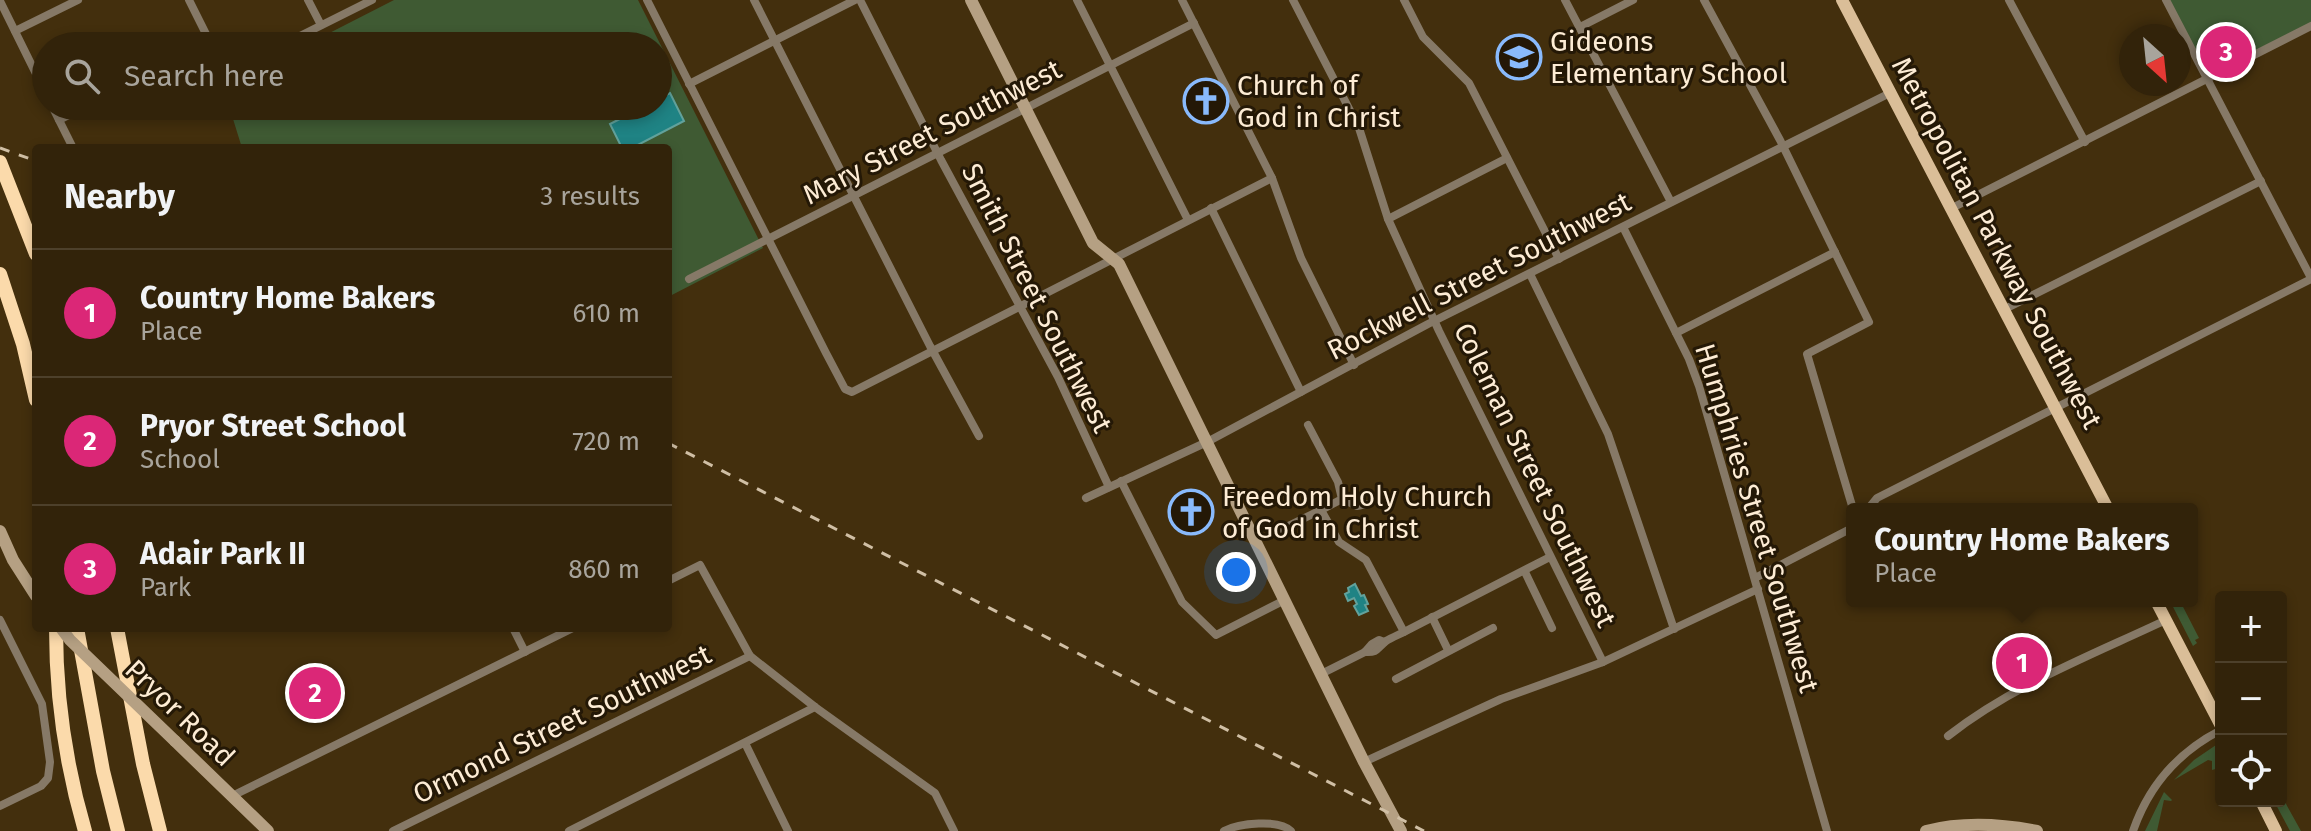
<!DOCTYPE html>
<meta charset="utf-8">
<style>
body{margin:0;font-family:"Fira Sans",sans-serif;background:#3a2b13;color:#f1f3f6}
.controls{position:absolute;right:24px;bottom:24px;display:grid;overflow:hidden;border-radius:8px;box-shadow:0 4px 12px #0003}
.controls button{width:72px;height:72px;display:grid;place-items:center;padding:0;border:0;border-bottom:2px solid #4d402b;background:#32230a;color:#f1f3f6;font:40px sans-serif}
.compass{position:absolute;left:2119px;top:24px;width:72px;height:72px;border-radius:50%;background:#32230a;box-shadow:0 4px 12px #0003;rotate:153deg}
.you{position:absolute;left:1236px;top:572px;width:28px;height:28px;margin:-20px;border:6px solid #fff;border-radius:50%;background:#1a73e8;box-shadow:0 0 0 12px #1a73e833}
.badge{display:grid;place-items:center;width:52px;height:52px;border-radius:50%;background:#db2777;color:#fff;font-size:26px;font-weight:700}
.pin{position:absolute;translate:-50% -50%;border:4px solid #fff;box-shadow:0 2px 8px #0006}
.popup{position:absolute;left:1846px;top:503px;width:352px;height:104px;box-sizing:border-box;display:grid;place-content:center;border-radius:8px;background:#32230a;filter:drop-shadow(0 2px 6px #0005);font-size:26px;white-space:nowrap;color:#a8a49c}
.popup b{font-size:30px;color:#f1f3f6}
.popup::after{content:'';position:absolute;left:50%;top:100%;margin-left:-16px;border:16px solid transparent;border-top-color:#32230a}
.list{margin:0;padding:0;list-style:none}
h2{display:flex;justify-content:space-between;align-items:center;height:104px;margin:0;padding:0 32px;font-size:34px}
h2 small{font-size:26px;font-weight:400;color:#a8a49c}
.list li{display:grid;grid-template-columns:52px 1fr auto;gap:24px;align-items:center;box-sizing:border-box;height:128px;padding:0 32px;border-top:2px solid #4d402b}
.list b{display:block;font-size:30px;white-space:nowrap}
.list p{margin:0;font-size:26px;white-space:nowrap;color:#a8a49c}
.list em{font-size:26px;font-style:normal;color:#a8a49c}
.icon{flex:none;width:44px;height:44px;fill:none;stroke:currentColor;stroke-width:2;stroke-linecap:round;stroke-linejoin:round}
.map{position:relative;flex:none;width:2311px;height:831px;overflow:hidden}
.search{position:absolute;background:#32230a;box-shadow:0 4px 12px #0003;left:32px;top:32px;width:640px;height:88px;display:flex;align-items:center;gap:20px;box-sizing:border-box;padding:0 28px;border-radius:44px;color:#a8a49c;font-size:30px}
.panel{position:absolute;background:#32230a;box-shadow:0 4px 12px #0003;left:32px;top:144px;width:640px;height:488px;border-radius:8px}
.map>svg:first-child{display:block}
.green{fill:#3f5a33}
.water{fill:#1f8384;stroke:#62a29c;stroke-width:2}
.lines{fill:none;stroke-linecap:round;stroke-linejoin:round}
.street{stroke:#867967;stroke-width:8}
.secondary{stroke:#b5a083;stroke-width:12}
.primary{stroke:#dabe98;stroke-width:12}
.highway{stroke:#fbdaab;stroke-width:14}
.rail{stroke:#d0bfa5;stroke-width:3;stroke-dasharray:10 10;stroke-linecap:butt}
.secondary-bridge{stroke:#b5a083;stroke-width:12}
.labels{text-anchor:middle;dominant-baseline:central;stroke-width:6;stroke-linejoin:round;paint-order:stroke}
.poi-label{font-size:28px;fill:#fdecd5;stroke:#241806;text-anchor:start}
.street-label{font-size:28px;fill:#fdecd5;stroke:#241806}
</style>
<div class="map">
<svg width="2311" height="831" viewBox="0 0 2311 831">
<rect width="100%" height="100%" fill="#432f0d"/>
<g class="green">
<polygon points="394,0 638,0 763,248 668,297 668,148 242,148 229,106 658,106 658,46 304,46"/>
<polygon points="2166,0 2311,0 2311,26 2207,78"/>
<polygon points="2170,601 2180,601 2199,638 2195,640 2197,643 2193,646"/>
<polygon points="2216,745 2219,745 2221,750 2221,770 2219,768 2212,770 2212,761 2208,760 2174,780 2194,760"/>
<polygon points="2164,792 2172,800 2171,801 2164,800 2157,831 2145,831"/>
<polygon points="2281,795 2301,831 2290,831 2274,801 2281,801"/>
</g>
<g class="water">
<polygon points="670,93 684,121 632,148 622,148 610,124 645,106 658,106 658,99"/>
<polygon points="1355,584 1361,596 1364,595 1368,604 1365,605 1368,611 1359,615 1354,606 1357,604 1354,598 1348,601 1345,594 1349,592 1348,588"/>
</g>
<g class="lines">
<g class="street">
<polyline points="189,0 212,46"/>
<polyline points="308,0 321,25"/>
<polyline points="647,0 826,353 845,389 852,392 1272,178"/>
<polyline points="754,0 930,346 979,436"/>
<polyline points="860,0 941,160 1058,377 1109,487"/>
<polyline points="1077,0 1188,220"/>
<polyline points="1182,0 1272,178 1301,258 1354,365"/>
<polyline points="1293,0 1359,128 1388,219 1439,331 1603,662"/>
<polyline points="1404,0 1423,37 1469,83 1559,259"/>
<polyline points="1565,0 1671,202"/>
<polyline points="1704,0 1780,140 1869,322 1807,354 1853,509"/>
<polyline points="2009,0 2085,142"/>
<polyline points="2166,0 2311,278"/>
<polyline points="0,1 46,94"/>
<polyline points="1580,27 1633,0"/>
<polyline points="15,31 78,0"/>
<polyline points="280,46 372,0"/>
<polyline points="689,84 855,0"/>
<polyline points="52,106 73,148"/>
<polyline points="59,120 87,106"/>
<polyline points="1211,208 1301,392"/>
<polyline points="1952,208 2311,26"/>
<polyline points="1388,219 1507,158"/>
<polyline points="1623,227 1689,359 1699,386 1827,831"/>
<polyline points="1530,274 1608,434 1674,629"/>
<polyline points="689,279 1194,23"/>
<polyline points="2005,309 2261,181"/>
<polyline points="1676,333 1835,252"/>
<polyline points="1308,425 1338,482 1342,499"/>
<polyline points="1121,481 1182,602 1216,635 1285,600"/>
<polyline points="1086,498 1207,442 1428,324 1892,92"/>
<polyline points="1367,504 1357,506 1342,499 1321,510 1339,542 1366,560 1404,632 1550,557"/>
<polyline points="1868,509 1877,498 2311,279"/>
<polyline points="1278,531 1321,510"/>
<polyline points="1525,572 1552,628"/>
<polyline points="1755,578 1852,528"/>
<polyline points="668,581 700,565 750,656 815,707 935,793 954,831"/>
<polyline points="1432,617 1448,650"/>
<polyline points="0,620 42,704 50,762 48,778 41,786 0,806"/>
<polyline points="513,628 525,652"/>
<path d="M1365,652C1378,653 1377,648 1386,641C1391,638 1398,635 1404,632"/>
<polyline points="1321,674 1365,652 1372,644 1379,640 1384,642"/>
<polyline points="1396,679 1493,628"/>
<path d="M1948,736C2013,685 2092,655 2166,620"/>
<polyline points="745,743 788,831"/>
<polyline points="1364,762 1501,699 1603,662 1758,589"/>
<polyline points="232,796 573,628"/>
<polyline points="393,831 750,656"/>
<polyline points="569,831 815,707"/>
<path d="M1224,831C1239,823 1279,819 1291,831"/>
<path d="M2133,831C2149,785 2178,752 2221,730"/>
</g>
<g class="secondary">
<polyline points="971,0 1093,243 1119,264 1364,762 1401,831"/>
<polyline points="0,531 13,560 36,596"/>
<polyline points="175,741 268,831"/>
<path d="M1926,831C1961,822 2002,824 2037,831"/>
</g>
<g class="primary">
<polyline points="1842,0 2108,509"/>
<polyline points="2156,601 2221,726"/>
<polyline points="2261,801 2276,831"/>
</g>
<g class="highway">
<polyline points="0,162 36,254"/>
<polyline points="0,274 23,344 36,400"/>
<path d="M56,628C56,696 66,766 85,831"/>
<polyline points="77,628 103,771 118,831"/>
<polyline points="117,628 143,764 160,831"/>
</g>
<g class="rail">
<polyline points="0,148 36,161"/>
<polyline points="668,443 1424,831"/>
</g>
<polyline class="secondary-bridge" points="61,628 70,640 175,741"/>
</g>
<defs>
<g id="school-ring" transform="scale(2.3)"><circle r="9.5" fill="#241806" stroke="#89bafc" stroke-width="1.5"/><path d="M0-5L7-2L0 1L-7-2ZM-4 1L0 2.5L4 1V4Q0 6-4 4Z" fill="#89bafc"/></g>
<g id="church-ring" transform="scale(2.3)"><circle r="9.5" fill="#241806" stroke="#89bafc" stroke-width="1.5"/><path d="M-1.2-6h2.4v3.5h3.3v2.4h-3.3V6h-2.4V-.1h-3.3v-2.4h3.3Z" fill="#89bafc"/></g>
</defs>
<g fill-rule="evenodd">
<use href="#school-ring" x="1519" y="57"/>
<use href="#church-ring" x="1206" y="101"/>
<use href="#church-ring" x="1191" y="512"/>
</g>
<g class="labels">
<g class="poi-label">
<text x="1550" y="41">Gideons<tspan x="1550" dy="32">Elementary School</tspan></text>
<text x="1237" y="85">Church of<tspan x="1237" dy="32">God in Christ</tspan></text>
<text x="1222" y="496">Freedom Holy Church<tspan x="1222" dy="32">of God in Christ</tspan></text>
</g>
<g class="street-label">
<text transform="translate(932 132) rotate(-27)">Mary Street Southwest</text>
<text transform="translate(1997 243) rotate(62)">Metropolitan Parkway Southwest</text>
<text transform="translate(1479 276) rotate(-27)">Rockwell Street Southwest</text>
<text transform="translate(1037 298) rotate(63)">Smith Street Southwest</text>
<text transform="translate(1535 475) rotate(64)">Coleman Street Southwest</text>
<text transform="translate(1757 518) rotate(73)">Humphries Street Southwest</text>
<text transform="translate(180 713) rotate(44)">Pryor Road</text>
<text transform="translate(562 724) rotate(-26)">Ormond Street Southwest</text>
</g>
</g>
</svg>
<div class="controls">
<button>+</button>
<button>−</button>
<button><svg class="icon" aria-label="locate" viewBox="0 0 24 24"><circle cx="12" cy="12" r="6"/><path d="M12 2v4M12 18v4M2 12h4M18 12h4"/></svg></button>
</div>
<svg class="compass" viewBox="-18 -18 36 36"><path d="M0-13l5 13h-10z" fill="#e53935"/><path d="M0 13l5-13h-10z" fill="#a8a49c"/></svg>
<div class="you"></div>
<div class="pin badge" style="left:2022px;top:663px">1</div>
<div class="popup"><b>Country Home Bakers</b>Place</div>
<div class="pin badge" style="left:315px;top:693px">2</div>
<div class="pin badge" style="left:2226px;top:52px">3</div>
<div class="search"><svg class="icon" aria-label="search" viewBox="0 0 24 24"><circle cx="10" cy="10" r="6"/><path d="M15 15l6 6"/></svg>Search here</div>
<section class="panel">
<h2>Nearby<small>3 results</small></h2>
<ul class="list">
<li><span class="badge">1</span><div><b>Country Home Bakers</b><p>Place</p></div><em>610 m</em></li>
<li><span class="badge">2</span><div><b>Pryor Street School</b><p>School</p></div><em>720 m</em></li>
<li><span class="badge">3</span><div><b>Adair Park II</b><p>Park</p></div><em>860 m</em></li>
</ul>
</section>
</div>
